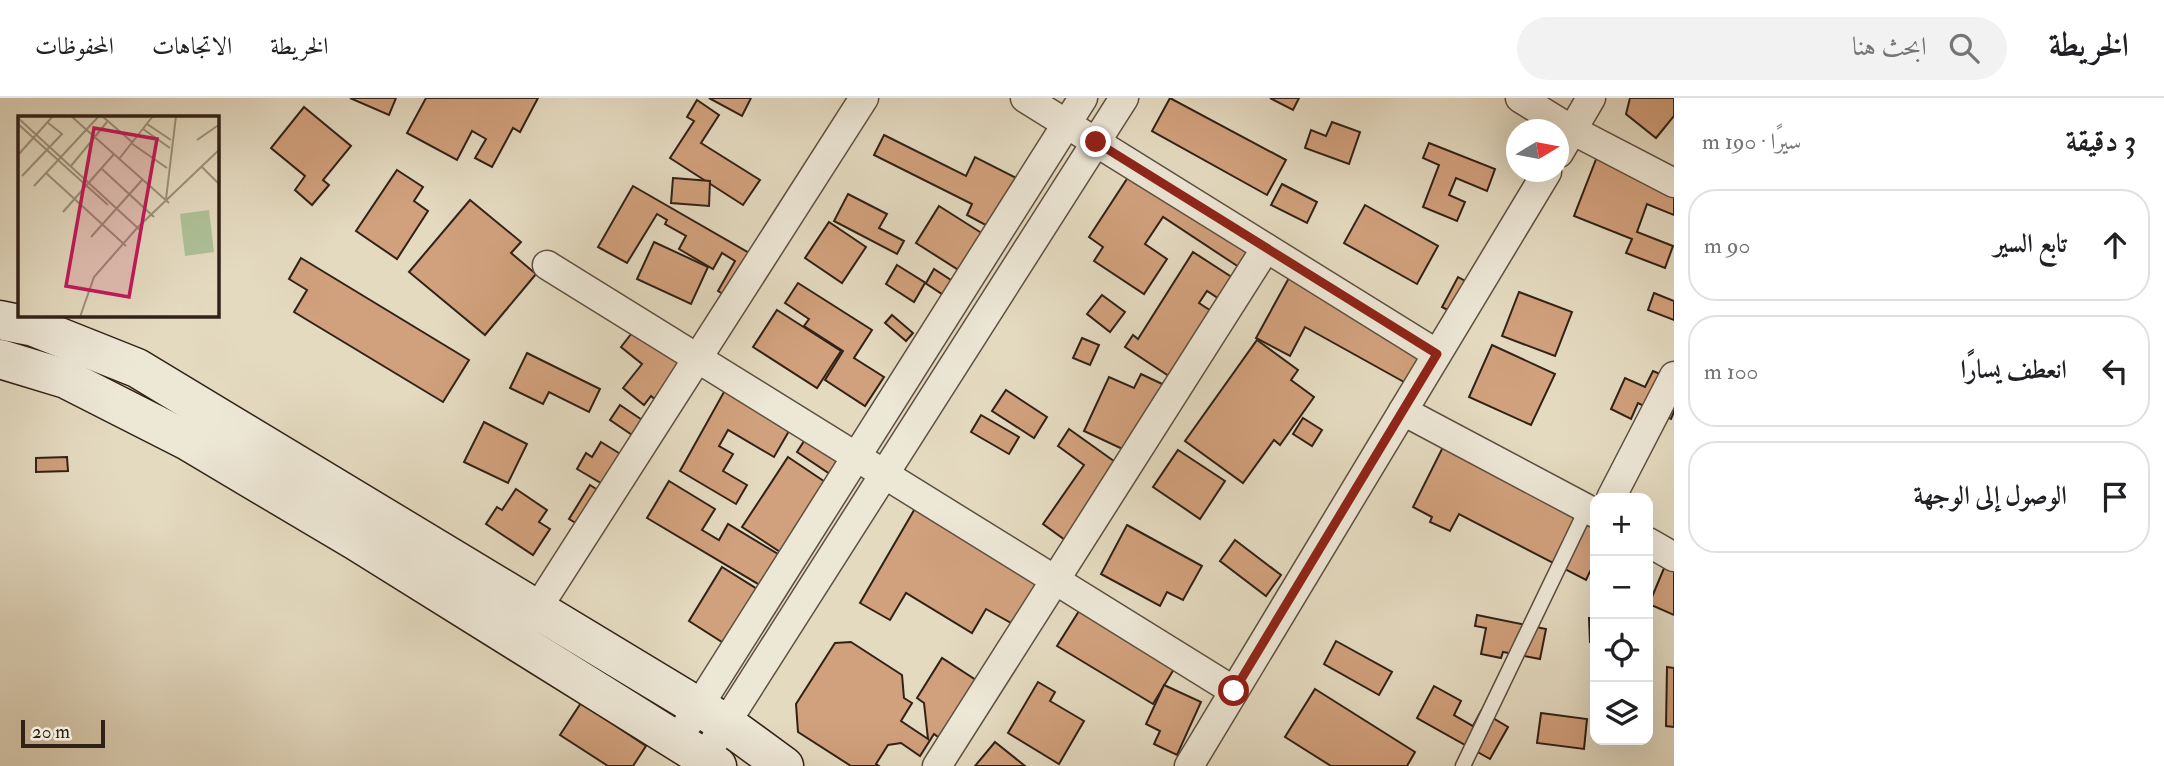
<!DOCTYPE html>
<html lang="ar">
<meta charset="utf-8">
<style>
body{margin:0;font-family:"IM FELL Double Pica",Amiri,serif;background:#f2f2f2;color:#202124;direction:rtl}
.controls{position:absolute;right:21px;bottom:21px;display:grid;overflow:hidden;border-radius:14px;box-shadow:0 7px 28px #0002}
.controls button{width:63px;height:63px;display:grid;place-items:center;padding:0;border:0;border-bottom:2px solid #e0e0e0;background:#fff;color:#202124;font:35px sans-serif}
.compass{position:absolute;left:1506px;top:21px;width:63px;height:63px;border-radius:50%;background:#fff;box-shadow:0 7px 28px #0002;rotate:80deg}
.scale{position:absolute;left:21px;bottom:18px;width:84px;box-sizing:border-box;padding-left:7px;border:4px solid #312117;border-top:0;font-size:19px;line-height:24px;white-space:nowrap;color:#312117;-webkit-text-stroke:5px #ede7d6;paint-order:stroke}
.stop{position:absolute;width:21px;height:21px;margin:-16px;border:5px solid #8f2418;border-radius:50%;background:#fff}
.stop.end{background:#8f2418;border-color:#fff;box-shadow:0 2px 7px #0008}
.list{margin:0;padding:0;list-style:none}
h2{display:flex;justify-content:space-between;align-items:center;height:91px;margin:0;padding:0 28px;font-size:30px}
h2 small{font-size:23px;font-weight:400;color:#757577}
.list li{display:grid;grid-template-columns:46px 1fr auto;gap:21px;align-items:center;box-sizing:border-box;height:112px;margin:0 14px 14px;padding:0 14px;border:2px solid #e0e0e0;border-radius:28px}
.list b{display:block;font-size:26px;white-space:nowrap}
.list em{font-size:23px;font-style:normal;color:#757577}
.icon{flex:none;width:38px;height:38px;fill:none;stroke:currentColor;stroke-width:2;stroke-linecap:round;stroke-linejoin:round}
.map{position:relative;flex:none;width:1674px;height:668px;overflow:hidden;direction:ltr}
header{display:flex;align-items:center;gap:42px;box-sizing:border-box;height:98px;padding:0 35px;background:#fff;border-bottom:2px solid #e0e0e0}
header strong{font-size:33px}
nav{display:flex;gap:38px;margin-inline-start:auto;font-size:24px}
.search{width:490px;height:63px;background:#f2f2f2;display:flex;align-items:center;gap:18px;box-sizing:border-box;padding:0 24px;border-radius:38px;color:#757577;font-size:26px}
main{display:flex}
aside{flex:1;background:#fff}
.map>svg:first-child{display:block}
.building{fill:#d1a07c;stroke:#312117;stroke-width:2}
.lines{fill:none;stroke-linecap:round;stroke-linejoin:round}
.service-casing{stroke:#5e4f41;stroke-width:17}
.minor-casing{stroke:#5e4f41;stroke-width:31}
.secondary-casing{stroke:#312117;stroke-width:41}
.service{stroke:#ede7d6;stroke-width:14}
.minor{stroke:#ede7d6;stroke-width:28}
.secondary{stroke:#ede7d6;stroke-width:38}
.route{stroke:#8f2418;stroke-width:9}
.inset-road{fill:none;stroke:#9c907c;stroke-width:2}
.view{fill:#c2185b;fill-opacity:0.15;stroke:#c2185b;stroke-width:3.5}
.inset-edge{fill:none;stroke:#312117;stroke-width:3.5}
</style>
<header>
<strong>الخريطة</strong>
<div class="search"><svg class="icon" aria-label="search" viewBox="0 0 24 24"><circle cx="10" cy="10" r="6"/><path d="M15 15l6 6"/></svg>ابحث هنا</div>
<nav><a>الخريطة</a><a>الاتجاهات</a><a>المحفوظات</a></nav>
</header>
<main>
<aside>
<h2>3 دقيقة<small>سيرًا · 190 m</small></h2>
<ul class="list">
<li><svg class="icon" aria-label="ahead" viewBox="0 0 24 24"><path d="M12 20V5M6 11l6-6 6 6"/></svg><div><b>تابع السير</b></div><em>90 m</em></li>
<li><svg class="icon" aria-label="left" viewBox="0 0 24 24"><path d="M17 20v-9H6M10 6l-5 5 5 5"/></svg><div><b>انعطف يسارًا</b></div><em>100 m</em></li>
<li><svg class="icon" aria-label="arrive" viewBox="0 0 24 24"><path d="M6 21V4h12l-3 4 3 4H6"/></svg><div><b>الوصول إلى الوجهة</b></div></li>
</ul>
</aside>
<div class="map">
<svg width="1674" height="668" viewBox="0 0 1674 668">
<rect width="100%" height="100%" fill="#e4dac0"/>
<filter id="stains"><feTurbulence type="fractalNoise" baseFrequency=".00286" numOctaves="4"/><feColorMatrix values="0 0 0 0 .2 0 0 0 0 .09 0 0 0 0 .02 0 0 0 .5 -.17"/></filter>
<radialGradient id="worn" r=".72"><stop offset=".6" stop-color="#630" stop-opacity="0"/><stop offset="1" stop-color="#630" stop-opacity=".3"/></radialGradient>
<g class="building">
<polygon points="350,0 396,0 389,17"/>
<polygon points="426,0 538,0 520,34 513,30 492,69 475,60 486,41 472,33 457,62 407,35"/>
<polygon points="709,0 751,0 742,18"/>
<polygon points="1170,0 1286,62 1267,97 1152,33"/>
<polygon points="1270,0 1299,0 1293,12"/>
<polygon points="1630,0 1674,0 1674,18 1656,40 1626,16"/>
<polygon points="697,2 719,17 701,45 760,82 743,107 670,60 694,23 687,19"/>
<polygon points="304,9 351,48 323,82 329,87 312,107 295,92 305,78 271,50"/>
<polygon points="1332,24 1360,34 1349,66 1305,50 1311,32 1326,38"/>
<polygon points="884,37 966,78 975,59 1020,82 993,131 967,117 972,106 874,57"/>
<polygon points="1429,45 1495,71 1487,93 1456,80 1449,97 1465,104 1457,123 1423,109 1439,67 1423,60"/>
<polygon points="1600,51 1674,81 1674,117 1647,106 1637,134 1673,148 1665,170 1626,155 1632,141 1574,118"/>
<polygon points="1142,58 1273,145 1251,177 1163,119 1145,146 1167,161 1144,196 1094,163 1103,149 1089,139"/>
<polygon points="397,72 423,89 414,103 428,113 397,161 356,133"/>
<polygon points="673,80 710,83 709,108 671,105"/>
<polygon points="1282,86 1317,104 1307,125 1271,107"/>
<polygon points="633,88 758,160 734,203 718,193 735,163 722,155 713,171 679,151 686,138 665,126 667,122 657,116 627,165 598,149"/>
<polygon points="848,96 887,116 879,130 904,143 897,156 834,123"/>
<polygon points="470,102 521,144 511,155 536,176 485,237 409,174"/>
<polygon points="1365,107 1438,148 1417,186 1344,145"/>
<polygon points="939,108 991,141 968,178 916,145"/>
<polygon points="829,124 866,149 842,185 805,160"/>
<polygon points="654,144 708,169 691,206 637,181"/>
<polygon points="1193,154 1244,187 1230,208 1207,193 1199,205 1222,220 1181,286 1125,249 1133,237 1138,241"/>
<polygon points="301,160 469,262 443,304 294,214 307,192 289,181"/>
<polygon points="897,167 926,185 934,171 954,184 945,198 925,185 914,204 886,186"/>
<polygon points="1296,167 1437,245 1413,289 1305,229 1290,258 1256,240"/>
<polygon points="1458,179 1476,189 1459,218 1442,209"/>
<polygon points="798,185 872,232 854,260 884,279 865,308 825,282 843,253 804,228 809,221 785,205"/>
<polygon points="1519,194 1572,214 1555,258 1502,238"/>
<polygon points="1654,195 1674,203 1674,222 1648,212"/>
<polygon points="1102,197 1125,214 1110,234 1087,216"/>
<polygon points="777,212 841,253 817,290 753,249"/>
<polygon points="646,217 704,264 666,311 651,298 644,307 623,290 642,266 621,249"/>
<polygon points="892,217 913,235 906,243 885,225"/>
<polygon points="1082,240 1099,247 1090,267 1073,260"/>
<polygon points="1257,242 1298,272 1291,282 1314,299 1280,347 1274,342 1243,385 1185,343"/>
<polygon points="1492,247 1555,276 1531,327 1469,299"/>
<polygon points="527,255 600,291 589,314 549,294 543,306 510,290"/>
<polygon points="1653,273 1674,282 1674,314 1671,321 1638,305 1631,321 1611,311 1625,280 1645,289"/>
<polygon points="734,276 800,314 774,359 728,332 719,348 733,356 723,373 747,387 736,406 680,373"/>
<polygon points="1141,276 1177,293 1131,355 1084,333 1109,279 1134,290"/>
<polygon points="1006,292 1047,319 1034,340 992,313"/>
<polygon points="620,307 660,334 650,349 610,322"/>
<polygon points="981,317 1019,339 1009,356 971,334"/>
<polygon points="1303,320 1322,332 1312,348 1293,336"/>
<polygon points="817,323 865,355 845,386 797,354"/>
<polygon points="484,324 527,346 508,385 464,364"/>
<polygon points="1069,331 1125,371 1072,447 1043,426 1084,367 1058,348"/>
<polygon points="1447,341 1595,415 1595,463 1586,482 1459,416 1450,433 1430,424 1432,419 1413,409"/>
<polygon points="601,344 640,368 623,398 577,371 586,355 592,359"/>
<polygon points="1178,352 1225,383 1200,421 1153,389"/>
<polygon points="67,359 68,373 36,374 36,360"/>
<polygon points="788,359 843,396 797,465 742,429"/>
<polygon points="669,383 715,411 702,432 719,442 728,426 793,465 775,496 647,420"/>
<polygon points="590,387 615,403 594,436 569,421"/>
<polygon points="516,391 547,412 539,424 550,431 533,457 486,426 497,409 502,412"/>
<polygon points="924,395 1056,473 1022,531 986,511 972,535 906,495 890,522 860,505"/>
<polygon points="1127,427 1202,468 1183,502 1167,494 1160,508 1101,476"/>
<polygon points="1235,442 1281,477 1266,498 1220,463"/>
<polygon points="1667,463 1674,466 1674,517 1649,506"/>
<polygon points="722,469 778,504 744,558 689,523"/>
<polygon points="1086,502 1180,561 1153,606 1057,548"/>
<polygon points="1477,517 1546,531 1540,561 1503,554 1501,560 1481,556 1486,530 1475,528"/>
<polygon points="1589,520 1595,520 1595,544 1590,544"/>
<polygon points="1336,543 1392,574 1379,597 1324,566"/>
<polygon points="851,544 902,577 904,600 912,605 901,623 928,641 924,605 917,600 942,560 996,595 970,636 938,639 934,636 920,658 901,645 888,647 876,666 879,668 851,668 798,634 796,606 835,545"/>
<polygon points="1667,569 1674,570 1674,629 1666,628"/>
<polygon points="1038,584 1055,594 1050,603 1084,623 1059,666 1008,635"/>
<polygon points="1164,587 1201,604 1177,657 1154,646 1160,633 1146,626"/>
<polygon points="1434,588 1461,603 1454,617 1473,628 1481,613 1508,629 1490,661 1417,620"/>
<polygon points="1315,591 1415,654 1407,668 1331,668 1285,639"/>
<polygon points="581,605 646,648 633,668 608,668 560,637"/>
<polygon points="1541,615 1587,621 1584,651 1537,645"/>
<polygon points="995,644 1025,668 975,668"/>
</g>
<g class="lines">
<g class="service-casing">
<polyline id="service" points="1463,668 1587,410"/>
</g>
<g class="minor-casing">
<g id="minor">
<polyline points="1025,0 1437,256"/>
<polyline points="1520,0 1572,32 1674,85"/>
<polyline points="1559,55 1591,0"/>
<polyline points="547,167 1234,593"/>
<polyline points="1403,313 1595,415"/>
<polyline points="1611,400 1674,278"/>
<polyline points="1648,444 1674,459"/>
<polyline points="528,525 864,0"/>
<polyline points="688,625 1083,0"/>
<polyline points="715,642 1124,0"/>
<polyline points="937,668 1266,150"/>
<polyline points="1189,668 1547,74"/>
</g>
</g>
<g class="secondary-casing">
<g id="secondary">
<polyline points="0,222 34,229 137,270 725,625 784,668"/>
<polyline points="0,261 66,281 186,342 356,443 717,668"/>
</g>
</g>
<use href="#service" class="service"/>
<use href="#minor" class="minor"/>
<use href="#secondary" class="secondary"/>
</g>
<g class="lines">
<polyline class="route" points="1096,44 1437,256 1234,593"/>
</g>
<g transform="translate(18 18)">
<rect width="201" height="201" fill="#e4dac0"/>
<path d="M191,94L196,136L167,140L162,98Z" fill="#aec197"/>
<path class="inset-road" d="M53,0L151,87M84,0L114,26M0,2L122,114M0,8L90,89M129,8L153,24M125,13L152,32M179,24L202,8M113,27L149,52M0,39L35,0M101,43L135,0M53,50L89,6M184,51L202,69M84,53L136,101M28,57L108,130M4,60L44,18L29,6M16,70L81,0M148,83L158,0M45,96L96,38M73,121L125,63M62,201L76,161L119,112L202,33"/>
<path class="view" d="M76,12L139,23L111,181L48,170Z"/>
<rect width="201" height="201" class="inset-edge"/>
</g>
<rect width="100%" height="100%" filter="url(#stains)"/>
<rect width="100%" height="100%" fill="url(#worn)"/>
</svg>
<div class="controls">
<button>+</button>
<button>−</button>
<button><svg class="icon" aria-label="locate" viewBox="0 0 24 24"><circle cx="12" cy="12" r="6"/><path d="M12 2v4M12 18v4M2 12h4M18 12h4"/></svg></button>
<button><svg class="icon" aria-label="layers" viewBox="0 0 24 24"><path d="M12 4l9 5-9 5-9-5zM3 14l9 5 9-5"/></svg></button>
</div>
<svg class="compass" viewBox="-18 -18 36 36"><path d="M0-13l5 13h-10z" fill="#e53935"/><path d="M0 13l5-13h-10z" fill="#757577"/></svg>
<div class="scale">20 m</div>
<div class="stop" style="left:1234px;top:593px"></div>
<div class="stop end" style="left:1096px;top:44px"></div>
</div>
</main>
